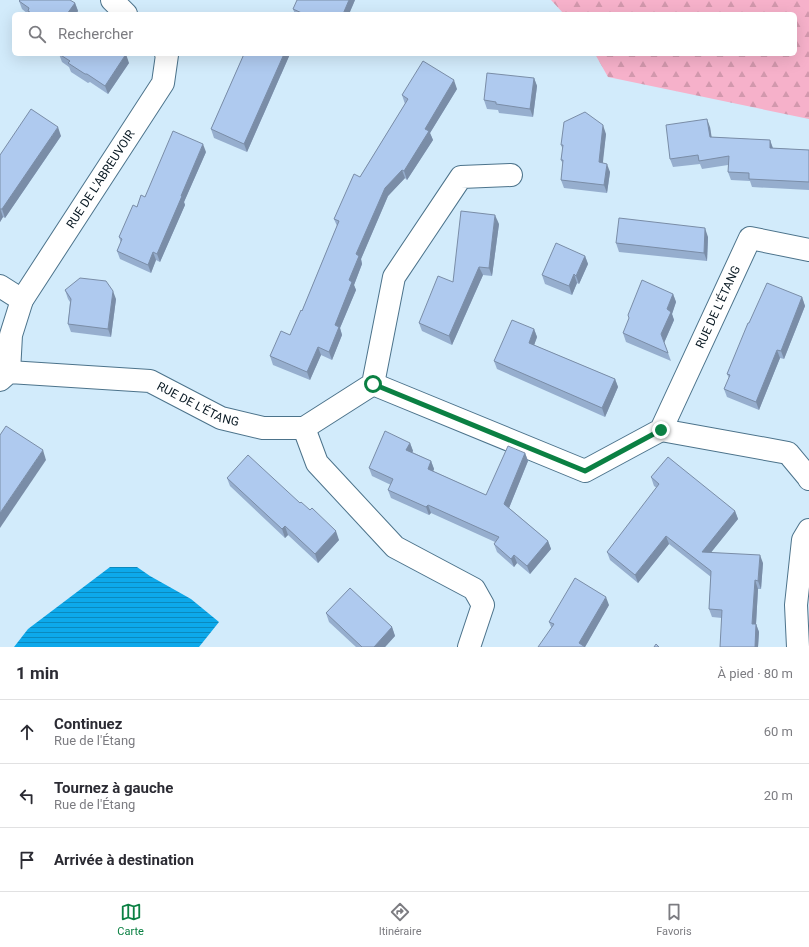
<!DOCTYPE html>
<html lang="fr">
<meta charset="utf-8">
<style>
body{margin:0;font-family:Roboto,sans-serif;background:#f7f7f7;color:#2b2b33}
.stop{position:absolute;width:12px;height:12px;margin:-9px;border:3px solid #0b8043;border-radius:50%;background:#fff}
.stop.end{background:#0b8043;border-color:#fff;box-shadow:0 1px 4px #0008}
.list{margin:0;padding:0;list-style:none}
h2{display:flex;justify-content:space-between;align-items:center;height:52px;margin:0;padding:0 16px;font-size:17px}
h2 small{font-size:13px;font-weight:400;color:#7c7c81}
.list li{display:grid;grid-template-columns:26px 1fr auto;gap:12px;align-items:center;box-sizing:border-box;height:64px;padding:0 16px;border-top:1px solid #e1e1e2}
.list b{display:block;font-size:15px;white-space:nowrap}
.list p{margin:0;font-size:13px;white-space:nowrap;color:#7c7c81}
.list em{font-size:13px;font-style:normal;color:#7c7c81}
.icon{flex:none;width:22px;height:22px;fill:none;stroke:currentColor;stroke-width:2;stroke-linecap:round;stroke-linejoin:round}
.map{position:relative;flex:none;width:809px;height:647px;overflow:hidden}
.search{position:absolute;background:#fff;box-shadow:0 4px 16px #0002;left:12px;right:12px;top:12px;height:44px;display:flex;align-items:center;gap:10px;box-sizing:border-box;padding:0 14px;border-radius:6px;color:#7c7c81;font-size:15px}
.sheet{height:244px;background:#fff}
nav{display:flex;justify-content:space-around;align-items:center;box-sizing:border-box;height:56px;border-top:1px solid #e1e1e2;background:#fff;font-size:11px;color:#7c7c81}
nav a{display:grid;justify-items:center;gap:2px}
nav .on{color:#0b8043}
.map>svg:first-child{display:block}
.forest{fill:url(#forest-firs)}
.water{fill:url(#water-rules)}
.lines{fill:none;stroke-linecap:round;stroke-linejoin:round}
.street-casing{stroke:#4c738b;stroke-width:24}
.street{stroke:#fff;stroke-width:22}
.wall{fill:#96aece}
.shaded-wall{fill:#7a8da7}
.building{fill:#afcaef;stroke:#7a8da7}
.route{stroke:#0b8043;stroke-width:5}
.labels{text-anchor:middle;dominant-baseline:central;stroke-width:4;stroke-linejoin:round;paint-order:stroke}
.street-label{font-size:12px;fill:#091923;stroke:#fff}
</style>
<div class="map">
<svg width="809" height="647" viewBox="0 0 809 647">
<defs>
<pattern id="forest-firs" width="22" height="20" patternUnits="userSpaceOnUse"><rect width="22" height="20" fill="#f6b1ca"/><path d="M5 1l3.5 6h-7zM16 11l3.5 6h-7z" fill="#d298ad"/></pattern>
<pattern id="water-rules" width="6" height="5" patternUnits="userSpaceOnUse"><rect width="6" height="5" fill="#0da9eb"/><path d="M0 2.5h6" fill="none" stroke="#0b89be"/></pattern>
</defs>
<rect width="100%" height="100%" fill="#d2ebfb"/>
<polygon class="forest" points="551,0 809,0 809,119 608,77 595,54 795,54 795,14 564,14"/>
<polygon class="water" points="110,567 137,567 150,576 191,599 219,622 199,647 14,647 28,629"/>
<g class="lines">
<g class="street-casing">
<g id="street">
<polyline points="112,0 126,14"/>
<polyline points="0,286 22,300"/>
<path id="s1" d="M9,372L11,335L22,300L163,83L167,55L166,54"/>
<path id="s2" d="M0,380L9,372L150,381L221,418L263,428H304L373,384L394,277L461,177L511,175"/>
<path id="s3" d="M373,384L585,471L661,430L750,238L809,250"/>
<polyline points="304,428 317,463 395,547 474,589 483,605 469,647"/>
<polyline points="661,430 788,453 808,477 809,479"/>
<polyline points="798,647 796,605 803,540 809,530"/>
</g>
</g>
<use href="#street" class="street"/>
</g>
<g class="wall">
<polygon points="355,0 349,14 295,14 293,9"/>
<polygon points="19,1 75,3 78,11 76,14 28,14 22,9"/>
<polygon points="59,54 129,63 108,94 90,82 88,83 71,72 69,67 62,62"/>
<polygon points="244,54 290,54 247,152 214,138 211,129"/>
<polygon points="534,78 537,86 533,117 499,113 498,110 487,109 484,100"/>
<polygon points="457,89 430,133 433,140 407,180 405,178 388,196 361,259 362,264 354,285 356,290 340,328 342,335 332,360 321,355 310,380 273,365 270,356 290,335 302,311 337,226 334,219 405,104 402,95"/>
<polygon points="710,127 711,137 770,140 773,148 809,150 809,190 752,187 750,181 731,180 728,172 728,165 702,169 700,164 673,167 670,159"/>
<polygon points="606,134 602,163 610,172 607,193 564,188 561,180 563,164 561,160 563,150 561,145"/>
<polygon points="61,136 5,218 3,217 0,222 0,155"/>
<polygon points="206,152 184,202 185,205 160,262 156,260 151,273 120,259 117,251 121,243 119,237 137,207 145,197"/>
<polygon points="499,224 492,276 483,275 452,345 422,331 419,323 453,282"/>
<polygon points="708,237 707,261 619,252 616,243"/>
<polygon points="585,256 588,264 579,284 577,283 572,295 545,284 542,275"/>
<polygon points="65,290 116,299 111,337 71,332 68,324 70,302 68,299"/>
<polygon points="673,294 676,302 672,314 674,320 664,343 671,361 626,342 623,333"/>
<polygon points="802,297 805,306 784,359 780,358 759,410 727,397 724,389 729,378 727,374 749,323"/>
<polygon points="534,329 537,337 534,345 615,379 618,387 605,417 497,369 494,361"/>
<polygon points="410,443 413,451 412,452 431,461 434,469 433,471 486,495 525,453 528,461 509,508 548,541 551,549 530,574 517,563 514,567 497,552 494,544 495,542 431,513 429,515 391,498 388,490 391,485 372,476 369,468"/>
<polygon points="651,477 735,511 738,519 711,552 763,563 761,589 758,589 756,624 759,632 758,647 720,647 722,618 712,617 709,609 711,577 669,544 638,583 610,560 607,552 657,488 654,486"/>
<polygon points="227,478 339,540 318,563 288,535 285,538 230,486"/>
<polygon points="609,605 585,647 551,627 549,622"/>
<polygon points="326,613 392,627 395,636 385,647 356,647 329,622"/>
</g>
<g class="shaded-wall">
<polygon points="349,0 355,0 349,14 343,14"/>
<polygon points="75,3 78,11 76,14 67,14"/>
<polygon points="126,54 129,63 108,94 105,86"/>
<polygon points="284,54 290,54 247,152 244,144"/>
<polygon points="534,78 537,86 533,117 530,109"/>
<polygon points="454,80 457,89 430,133 433,140 407,180 404,171 425,129"/>
<polygon points="707,119 710,127 713,145 710,137"/>
<polygon points="603,125 606,134 602,171 599,162"/>
<polygon points="58,127 61,136 5,218 2,209"/>
<polygon points="770,140 773,149 770,148"/>
<polygon points="203,144 206,152 184,202 185,205 160,262 157,254 181,196"/>
<polygon points="607,164 610,172 607,193 604,185"/>
<polygon points="402,170 405,178 388,196 361,259 362,264 354,285 356,290 340,328 342,335 332,360 329,352 335,325 349,280 356,254 385,188"/>
<polygon points="0,208 3,217 0,222"/>
<polygon points="495,215 499,224 492,276 489,268"/>
<polygon points="705,228 708,237 707,261 704,253"/>
<polygon points="153,252 156,260 151,273 148,265"/>
<polygon points="585,256 588,264 579,284 576,276"/>
<polygon points="479,267 483,275 452,345 449,336"/>
<polygon points="574,274 577,283 572,295 569,286"/>
<polygon points="113,291 116,299 111,337 108,329"/>
<polygon points="673,294 676,302 672,314 674,320 664,343 671,361 661,334 667,309"/>
<polygon points="802,297 805,306 784,359 781,351"/>
<polygon points="534,329 537,337 532,351 529,343"/>
<polygon points="318,347 321,355 310,380 307,372"/>
<polygon points="777,350 780,358 759,410 756,402"/>
<polygon points="615,379 618,387 605,417 602,408"/>
<polygon points="410,443 413,451 409,458 406,450"/>
<polygon points="43,450 46,460 0,528 0,513"/>
<polygon points="525,453 528,461 507,513 504,504"/>
<polygon points="431,461 434,469 431,477 428,469"/>
<polygon points="428,505 431,513 429,515 426,507"/>
<polygon points="735,511 738,519 705,560 702,552"/>
<polygon points="285,526 288,535 285,538 282,529"/>
<polygon points="336,531 339,540 318,563 315,554"/>
<polygon points="666,536 669,544 638,583 635,575"/>
<polygon points="548,541 551,549 530,574 527,566"/>
<polygon points="514,555 517,563 514,567 511,559"/>
<polygon points="760,555 763,563 761,589 758,581"/>
<polygon points="755,580 758,589 756,624 759,632 758,647 755,647 752,624"/>
<polygon points="606,597 609,605 585,647 579,643"/>
<polygon points="392,627 395,636 385,647 374,647"/>
</g>
<g class="building">
<polygon points="20,0 70,0 75,3 67,14 33,14 28,11 29,8 19,1"/>
<polygon points="297,0 349,0 343,14 304,14 293,9"/>
<polygon points="59,54 126,54 105,86 87,74 85,74 68,63 70,61"/>
<polygon points="244,54 284,54 244,144 211,129"/>
<polygon points="423,61 454,80 425,129 429,131 404,171 402,170 385,188 356,254 359,256 349,280 352,282 335,325 339,327 329,352 318,347 307,372 270,356 281,331 290,335 301,310 302,311 339,221 334,219 354,174 360,177 408,99 402,95"/>
<polygon points="487,73 534,78 530,109 496,104 496,102 484,100"/>
<polygon points="31,109 58,127 2,209 0,209 0,155"/>
<polygon points="585,112 603,125 599,162 607,164 604,185 561,180 563,160 561,160 563,145 561,145 564,122"/>
<polygon points="707,119 710,137 770,140 770,148 809,150 809,182 749,179 749,173 728,172 729,156 699,161 698,155 670,159 666,125"/>
<polygon points="173,131 203,144 181,196 182,196 157,254 153,252 148,265 117,251 122,239 119,237 133,205 137,207 141,195 145,197"/>
<polygon points="461,211 495,215 489,268 479,267 449,336 419,323 438,276 453,282"/>
<polygon points="619,218 705,228 704,253 616,243"/>
<polygon points="556,243 585,256 576,276 574,274 569,286 542,275"/>
<polygon points="80,278 106,281 113,291 108,329 68,324 71,299 65,290"/>
<polygon points="642,280 673,294 667,309 671,312 661,334 668,353 623,333 629,318 628,315"/>
<polygon points="767,283 802,297 781,351 777,350 756,402 724,389 730,375 727,374 748,323 749,323"/>
<polygon points="512,320 534,329 529,343 615,379 602,408 494,361"/>
<polygon points="6,426 43,450 0,513 0,435"/>
<polygon points="385,431 410,443 406,450 431,461 428,469 486,495 508,446 525,453 504,504 548,541 527,566 514,555 511,559 494,544 499,537 428,505 426,507 388,490 393,479 369,468"/>
<polygon points="248,455 300,503 301,502 310,510 312,508 336,531 315,554 285,526 282,529 227,478"/>
<polygon points="668,457 735,511 702,552 760,555 758,581 755,580 752,624 756,624 755,647 720,647 722,610 709,609 711,571 666,536 635,575 607,552 659,484 651,477"/>
<polygon points="575,578 606,597 579,643 585,647 538,647 554,624 549,622"/>
<polygon points="350,588 392,627 374,647 362,647 326,613"/>
<polygon points="656,644 659,647 654,647"/>
</g>
<g class="lines">
<polyline class="route" points="373,384 585,471 661,430"/>
</g>
<g class="labels">
<g class="street-label">
<text stroke="none"><textPath href="#s1" startOffset="218">RUE DE L'ABREUVOIR</textPath></text>
<text stroke="none"><textPath href="#s3" startOffset="451">RUE DE L'ÉTANG</textPath></text>
<text stroke="none"><textPath href="#s2" startOffset="207">RUE DE L'ÉTANG</textPath></text>
</g>
</g>
</svg>
<div class="stop" style="left:373px;top:384px"></div>
<div class="stop end" style="left:661px;top:430px"></div>
<div class="search"><svg class="icon" aria-label="search" viewBox="0 0 24 24"><circle cx="10" cy="10" r="6"/><path d="M15 15l6 6"/></svg>Rechercher</div>
</div>
<section class="sheet">
<h2>1 min<small>À pied · 80 m</small></h2>
<ul class="list">
<li><svg class="icon" aria-label="ahead" viewBox="0 0 24 24"><path d="M12 20V5M6 11l6-6 6 6"/></svg><div><b>Continuez</b><p>Rue de l'Étang</p></div><em>60 m</em></li>
<li><svg class="icon" aria-label="left" viewBox="0 0 24 24"><path d="M17 20v-9H6M10 6l-5 5 5 5"/></svg><div><b>Tournez à gauche</b><p>Rue de l'Étang</p></div><em>20 m</em></li>
<li><svg class="icon" aria-label="arrive" viewBox="0 0 24 24"><path d="M6 21V4h12l-3 4 3 4H6"/></svg><div><b>Arrivée à destination</b></div></li>
</ul>
</section>
<nav>
<a class="on"><svg class="icon" aria-label="map" viewBox="0 0 24 24"><path d="M3 6l6-2 6 2 6-2v14l-6 2-6-2-6 2zM9 4v14M15 6v14"/></svg>Carte</a>
<a><svg class="icon" aria-label="directions" viewBox="0 0 24 24"><path d="M12 3l9 9-9 9-9-9zM9 14v-3h6M13 9l2 2-2 2"/></svg>Itinéraire</a>
<a><svg class="icon" aria-label="saved" viewBox="0 0 24 24"><path d="M7 4h10v16l-5-4-5 4z"/></svg>Favoris</a>
</nav>
